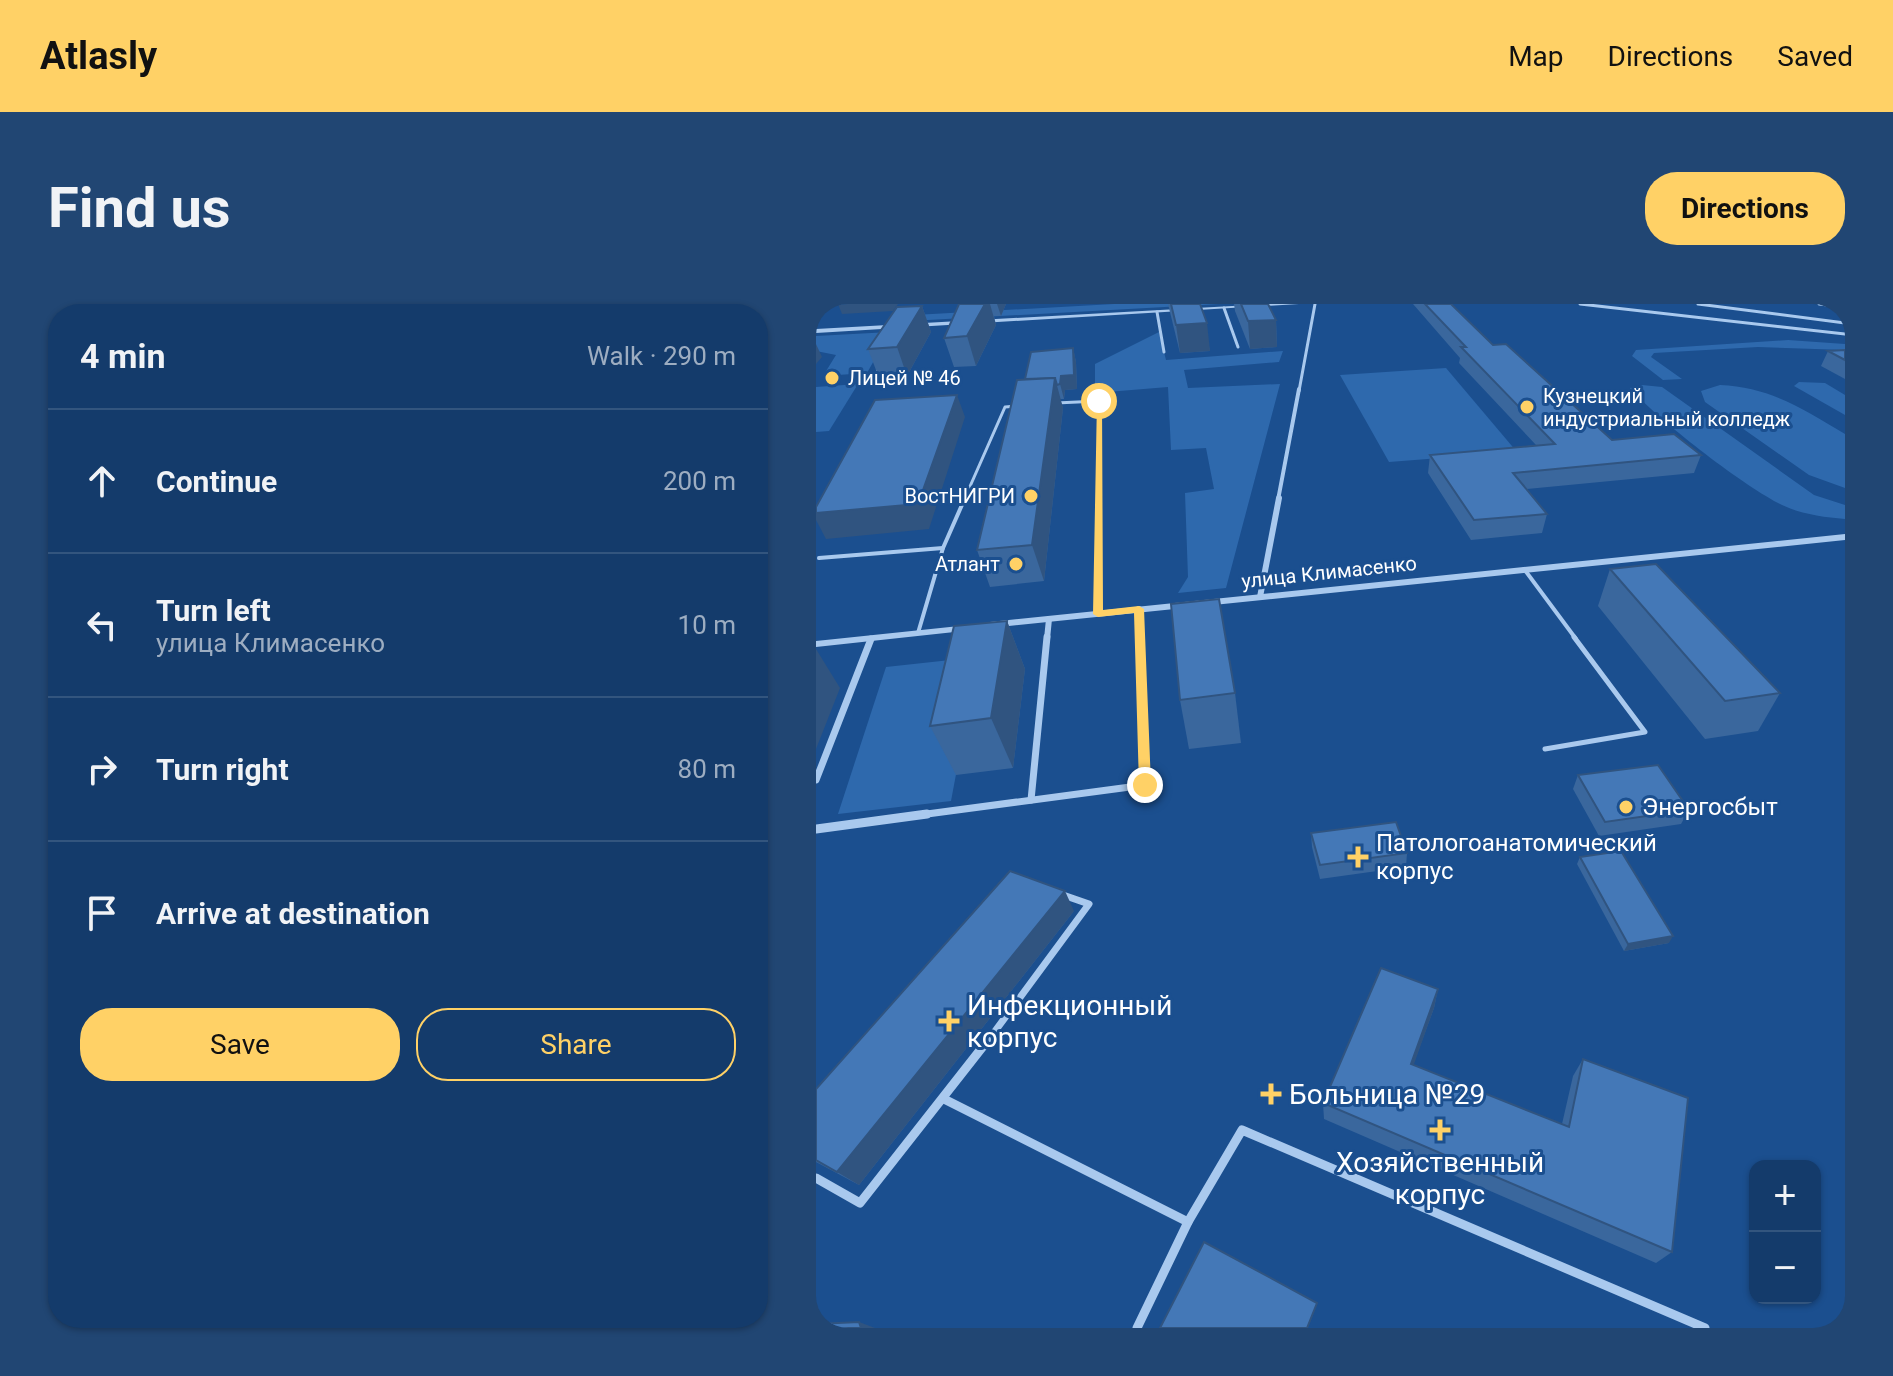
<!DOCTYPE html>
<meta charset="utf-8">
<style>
body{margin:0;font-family:Roboto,sans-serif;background:#214673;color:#f1f3f6}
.controls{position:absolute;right:24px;bottom:24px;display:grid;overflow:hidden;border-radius:16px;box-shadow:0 2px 6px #0004}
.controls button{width:72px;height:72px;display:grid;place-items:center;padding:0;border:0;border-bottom:2px solid #33557e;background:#143b6b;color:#f1f3f6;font:40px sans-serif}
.stop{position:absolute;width:24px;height:24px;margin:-18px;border:6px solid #ffd166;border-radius:50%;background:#fff}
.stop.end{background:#ffd166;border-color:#fff;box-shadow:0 2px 8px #0008}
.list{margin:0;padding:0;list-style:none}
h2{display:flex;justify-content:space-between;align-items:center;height:104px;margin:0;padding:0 32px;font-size:34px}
h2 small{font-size:26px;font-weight:400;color:#9dadc1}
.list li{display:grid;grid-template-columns:52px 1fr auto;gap:24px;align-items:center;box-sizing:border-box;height:144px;padding:0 32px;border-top:2px solid #33557e}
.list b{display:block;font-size:30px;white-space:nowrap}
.list p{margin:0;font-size:26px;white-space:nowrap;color:#9dadc1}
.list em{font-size:26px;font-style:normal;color:#9dadc1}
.actions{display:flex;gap:16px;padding:24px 32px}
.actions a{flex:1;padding:18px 0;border:2px solid #ffd166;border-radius:32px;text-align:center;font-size:28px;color:#ffd166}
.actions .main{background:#ffd166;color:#111}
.icon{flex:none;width:44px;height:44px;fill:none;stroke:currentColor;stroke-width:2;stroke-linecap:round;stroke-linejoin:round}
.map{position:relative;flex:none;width:1029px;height:1024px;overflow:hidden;border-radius:32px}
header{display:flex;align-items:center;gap:48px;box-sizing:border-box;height:112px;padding:0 40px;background:#ffd166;color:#111}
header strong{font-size:38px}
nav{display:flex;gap:44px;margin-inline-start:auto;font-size:28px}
.intro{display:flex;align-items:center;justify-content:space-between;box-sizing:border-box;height:192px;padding:0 48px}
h1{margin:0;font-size:56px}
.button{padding:20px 36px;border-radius:32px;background:#ffd166;color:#111;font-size:28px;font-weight:700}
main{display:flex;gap:48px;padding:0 48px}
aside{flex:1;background:#143b6b;border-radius:32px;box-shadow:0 2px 6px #0004}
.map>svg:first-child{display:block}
.green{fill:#2e69ad}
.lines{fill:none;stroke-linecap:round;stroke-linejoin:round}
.service-far4{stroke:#a9c9ee;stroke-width:3}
.service-far3{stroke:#a9c9ee;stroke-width:4}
.service-far2{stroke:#a9c9ee;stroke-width:5}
.service-far1{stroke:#a9c9ee;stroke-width:7}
.service{stroke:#a9c9ee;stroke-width:9}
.minor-far4{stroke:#a9c9ee;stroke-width:3}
.minor-far3{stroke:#a9c9ee;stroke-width:4}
.minor-far2{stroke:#a9c9ee;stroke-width:6}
.minor-far1{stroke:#a9c9ee;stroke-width:7}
.minor{stroke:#a9c9ee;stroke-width:9}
.tertiary{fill:#a9c9ee;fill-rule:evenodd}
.wall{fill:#3a679d}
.shaded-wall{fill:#305480}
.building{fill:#4478b7;stroke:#305480;stroke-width:2}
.route{fill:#ffd166}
.poi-dot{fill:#ffd166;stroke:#1b4f8f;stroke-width:3}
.labels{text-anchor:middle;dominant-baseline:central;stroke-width:6;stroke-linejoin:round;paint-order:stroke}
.far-poi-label{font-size:20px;fill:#fff;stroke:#1b4f8f;text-anchor:start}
.far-street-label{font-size:20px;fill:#fff;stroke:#1b4f8f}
.poi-label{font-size:24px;fill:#fff;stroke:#1b4f8f;text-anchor:start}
.near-poi-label{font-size:28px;fill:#fff;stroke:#1b4f8f;text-anchor:start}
</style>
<header>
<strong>Atlasly</strong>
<nav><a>Map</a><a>Directions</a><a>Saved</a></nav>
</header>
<div class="intro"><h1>Find us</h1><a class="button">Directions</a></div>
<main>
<aside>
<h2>4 min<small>Walk · 290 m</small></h2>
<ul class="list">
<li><svg class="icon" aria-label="ahead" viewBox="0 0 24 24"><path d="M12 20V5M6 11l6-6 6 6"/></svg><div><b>Continue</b></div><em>200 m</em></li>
<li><svg class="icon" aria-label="left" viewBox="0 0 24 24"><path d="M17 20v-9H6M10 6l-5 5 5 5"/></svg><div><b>Turn left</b><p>улица Климасенко</p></div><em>10 m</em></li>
<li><svg class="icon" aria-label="right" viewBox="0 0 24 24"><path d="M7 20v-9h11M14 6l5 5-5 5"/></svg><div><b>Turn right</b></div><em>80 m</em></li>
<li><svg class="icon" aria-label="arrive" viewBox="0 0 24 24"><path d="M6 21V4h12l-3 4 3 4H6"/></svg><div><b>Arrive at destination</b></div></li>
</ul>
<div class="actions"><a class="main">Save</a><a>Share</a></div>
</aside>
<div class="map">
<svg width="1029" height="1024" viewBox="0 0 1029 1024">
<rect width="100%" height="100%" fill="#1b4f8f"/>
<g class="green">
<polygon points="298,0 403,0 94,17 98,11"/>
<polygon points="74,28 51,69 7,72 20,51 0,47 0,32"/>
<polygon points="343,28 350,56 467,47 463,58 368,66 372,84 464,80 410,284 362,289 372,273 369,189 398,185 390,144 355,146 352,83 279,89 279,60"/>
<polygon points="972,36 1029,40 1029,46 942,43 838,49 835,53 866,75 847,76 816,52 820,46"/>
<polygon points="630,64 701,148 573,158 524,71"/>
<polygon points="983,78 1009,79 1029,91 1029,111 978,82"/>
<polygon points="42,80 13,127 0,128 0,83"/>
<path d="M826,81L846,83L998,191L1029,201V215C1006,213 983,210 962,199C923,178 843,117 814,84Z"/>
<path d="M904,81C954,83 987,105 1029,130V184L993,171L889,98L885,87Z"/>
<polygon points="162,353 135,497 22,510 70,363"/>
</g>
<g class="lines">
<g class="service-far4">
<polyline points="764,0 1029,30"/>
<polyline points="882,0 1029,19"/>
<polyline points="1003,0 1029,3"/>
<polyline points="408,4 422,43"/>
<polyline points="341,8 348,48"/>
<polyline points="55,77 65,62"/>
<polyline points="240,99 283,97 283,196"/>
<polyline points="148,196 189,103 201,102"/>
</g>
<g class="service-far3">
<polyline points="127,244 149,194"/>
<polyline points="3,254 127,244 102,329"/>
<polyline points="708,265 760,335"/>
<polyline points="282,310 283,194"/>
</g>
<polyline class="service-far2" points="729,445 829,428 758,333"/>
<polyline class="service-far1" points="171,738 273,600 247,591"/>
<g class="service">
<polyline points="128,795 372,918"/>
<polyline points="0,874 44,899 172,736"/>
<polyline points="321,1024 372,918 426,826 889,1024"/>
</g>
<polyline class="minor-far4" points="483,87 499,0"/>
<polyline class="minor-far3" points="462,196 483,85"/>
<g class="minor-far2">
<polyline points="444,293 463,194"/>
<polyline points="323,305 324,335"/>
<polyline points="231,335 233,315"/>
</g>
<g class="minor-far1">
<polyline points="0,476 55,335"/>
<polyline points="215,496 231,333"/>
<polyline points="96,512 329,481 324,333"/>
</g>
<polyline class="minor" points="0,525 111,510"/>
<g class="tertiary">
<polygon points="452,0 483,0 0,29 0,25"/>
<polygon points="1029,230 1029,236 174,324 169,321 174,318"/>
<polygon points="153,321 158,324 157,326 0,343 0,337"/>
</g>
</g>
<g class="wall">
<polygon points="143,0 190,0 185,12 178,12 180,21 160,62 138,63 128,34"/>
<polygon points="352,0 384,0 394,47 364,49"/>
<polygon points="418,0 452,0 460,16 461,43 434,45 419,7"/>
<polygon points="597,0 635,0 677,41 796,136 885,151 878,169 711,185 731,210 726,229 655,236 612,169 614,151 720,141 643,59 644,54"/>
<polygon points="106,2 115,28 91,72 63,74 52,45"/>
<polygon points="257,44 260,58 261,85 249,86 248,95 244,95 247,104 228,277 174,283 161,246 209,75"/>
<polygon points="1029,46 1029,75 1005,62 1012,47"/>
<polygon points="794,265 964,389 942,427 889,435 782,302"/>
<polygon points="191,317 209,365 197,464 140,471 114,422"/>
<polygon points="419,389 425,439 373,445 364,396"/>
<polygon points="762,471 873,506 865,520 783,532 757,485"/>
<polygon points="495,529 591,549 590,563 504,575 496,543"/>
<polygon points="764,553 853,639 808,647 761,560"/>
<polygon points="258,607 43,881 0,858 0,785"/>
<polygon points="622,685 618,704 597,761 746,820 757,772 767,755 856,948 840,959 508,815 507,799"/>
</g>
<g class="shaded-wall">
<polygon points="22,0 82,0 77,7 26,10"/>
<polygon points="169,0 174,0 180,21 160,62 151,32"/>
<polygon points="181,0 190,0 185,12"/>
<polygon points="106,2 115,28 91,72 81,43"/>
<polygon points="460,16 461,43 434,45 432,17"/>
<polygon points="391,19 394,47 364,49 360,21"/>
<polygon points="0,40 6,53 0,60"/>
<polygon points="257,44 260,58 261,85 249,86 248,95 244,80 245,72"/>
<polygon points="239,74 247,104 228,277 216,241"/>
<polygon points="141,91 149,113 113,225 10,235 0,216 0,209"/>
<polygon points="191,317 209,365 197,464 175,414"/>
<polygon points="0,345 24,384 0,445"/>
<polygon points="249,587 258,607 43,881 21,868"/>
<polygon points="857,632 853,639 808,647 812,640"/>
<polygon points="622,685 618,704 592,777 595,760"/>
<polygon points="43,1018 59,1024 45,1024"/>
</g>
<g class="building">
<polygon points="143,0 169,0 151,32 128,34"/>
<polygon points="355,0 384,0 391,19 360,21"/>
<polygon points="425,0 452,0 460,16 432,17"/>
<polygon points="609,0 635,0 677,41 690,40 796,136 858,130 885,151 697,169 731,210 658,216 614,151 739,140 645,43 650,43"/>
<polygon points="106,2 81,43 52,45 81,3"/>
<polygon points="257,44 258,71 245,72 244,80 241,81 239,74 209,75 215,48"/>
<polygon points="1029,46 1029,56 1012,47"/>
<polygon points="239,74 216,241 161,246 201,76"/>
<polygon points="141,91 102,200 0,209 0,203 59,96"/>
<polygon points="840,260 964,389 909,397 794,265"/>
<polygon points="403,295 419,389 364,396 355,300"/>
<polygon points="191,317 175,414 114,422 138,322"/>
<polygon points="842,461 873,506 789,518 762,471"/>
<polygon points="580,518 591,549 504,561 495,529"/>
<polygon points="805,547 857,632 812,640 764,553"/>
<polygon points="194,567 249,587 21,868 0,856 0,785"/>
<polygon points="565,664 622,685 595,760 753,823 767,755 872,794 856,948 507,799"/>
<polygon points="388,938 501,999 491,1024 344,1024"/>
<polygon points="43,1018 45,1024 0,1024 0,1020"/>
</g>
<polygon class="route" points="281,95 286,97 287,306 323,302 328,305 335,481 329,485 323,481 318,309 282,313 277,310"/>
<g class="poi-dot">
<circle cx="16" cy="74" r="8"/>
<circle cx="711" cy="103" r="8"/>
<circle cx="215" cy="192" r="8"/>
<circle cx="200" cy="260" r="8"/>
<circle cx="810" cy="503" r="8"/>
<path d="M538 541h8v8h8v8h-8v8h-8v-8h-8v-8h8z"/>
<path d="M129 705h8v8h8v8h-8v8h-8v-8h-8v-8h8z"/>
<path d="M451 778h8v8h8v8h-8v8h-8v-8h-8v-8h8z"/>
<path d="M620 814h8v8h8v8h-8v8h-8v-8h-8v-8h8z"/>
</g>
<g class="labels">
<g class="far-poi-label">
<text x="32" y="74">Лицей № 46</text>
<text x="727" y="92">Кузнецкий<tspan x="727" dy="23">индустриальный колледж</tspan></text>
<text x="199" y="192" text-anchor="end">ВостНИГРИ</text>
<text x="184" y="260" text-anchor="end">Атлант</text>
</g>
<g class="far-street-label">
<text transform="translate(513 268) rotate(-6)">улица Климасенко</text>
</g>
<g class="poi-label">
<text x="826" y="503">Энергосбыт</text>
<text x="560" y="539">Патологоанатомический<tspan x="560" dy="28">корпус</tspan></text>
</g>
<g class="near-poi-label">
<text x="151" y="701">Инфекционный<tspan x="151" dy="32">корпус</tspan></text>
<text x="473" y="790">Больница №29</text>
<text x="624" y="858" text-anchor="middle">Хозяйственный<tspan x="624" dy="32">корпус</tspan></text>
</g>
</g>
</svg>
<div class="controls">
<button>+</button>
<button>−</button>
</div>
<div class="stop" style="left:283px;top:97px"></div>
<div class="stop end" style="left:329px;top:481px"></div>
</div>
</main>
